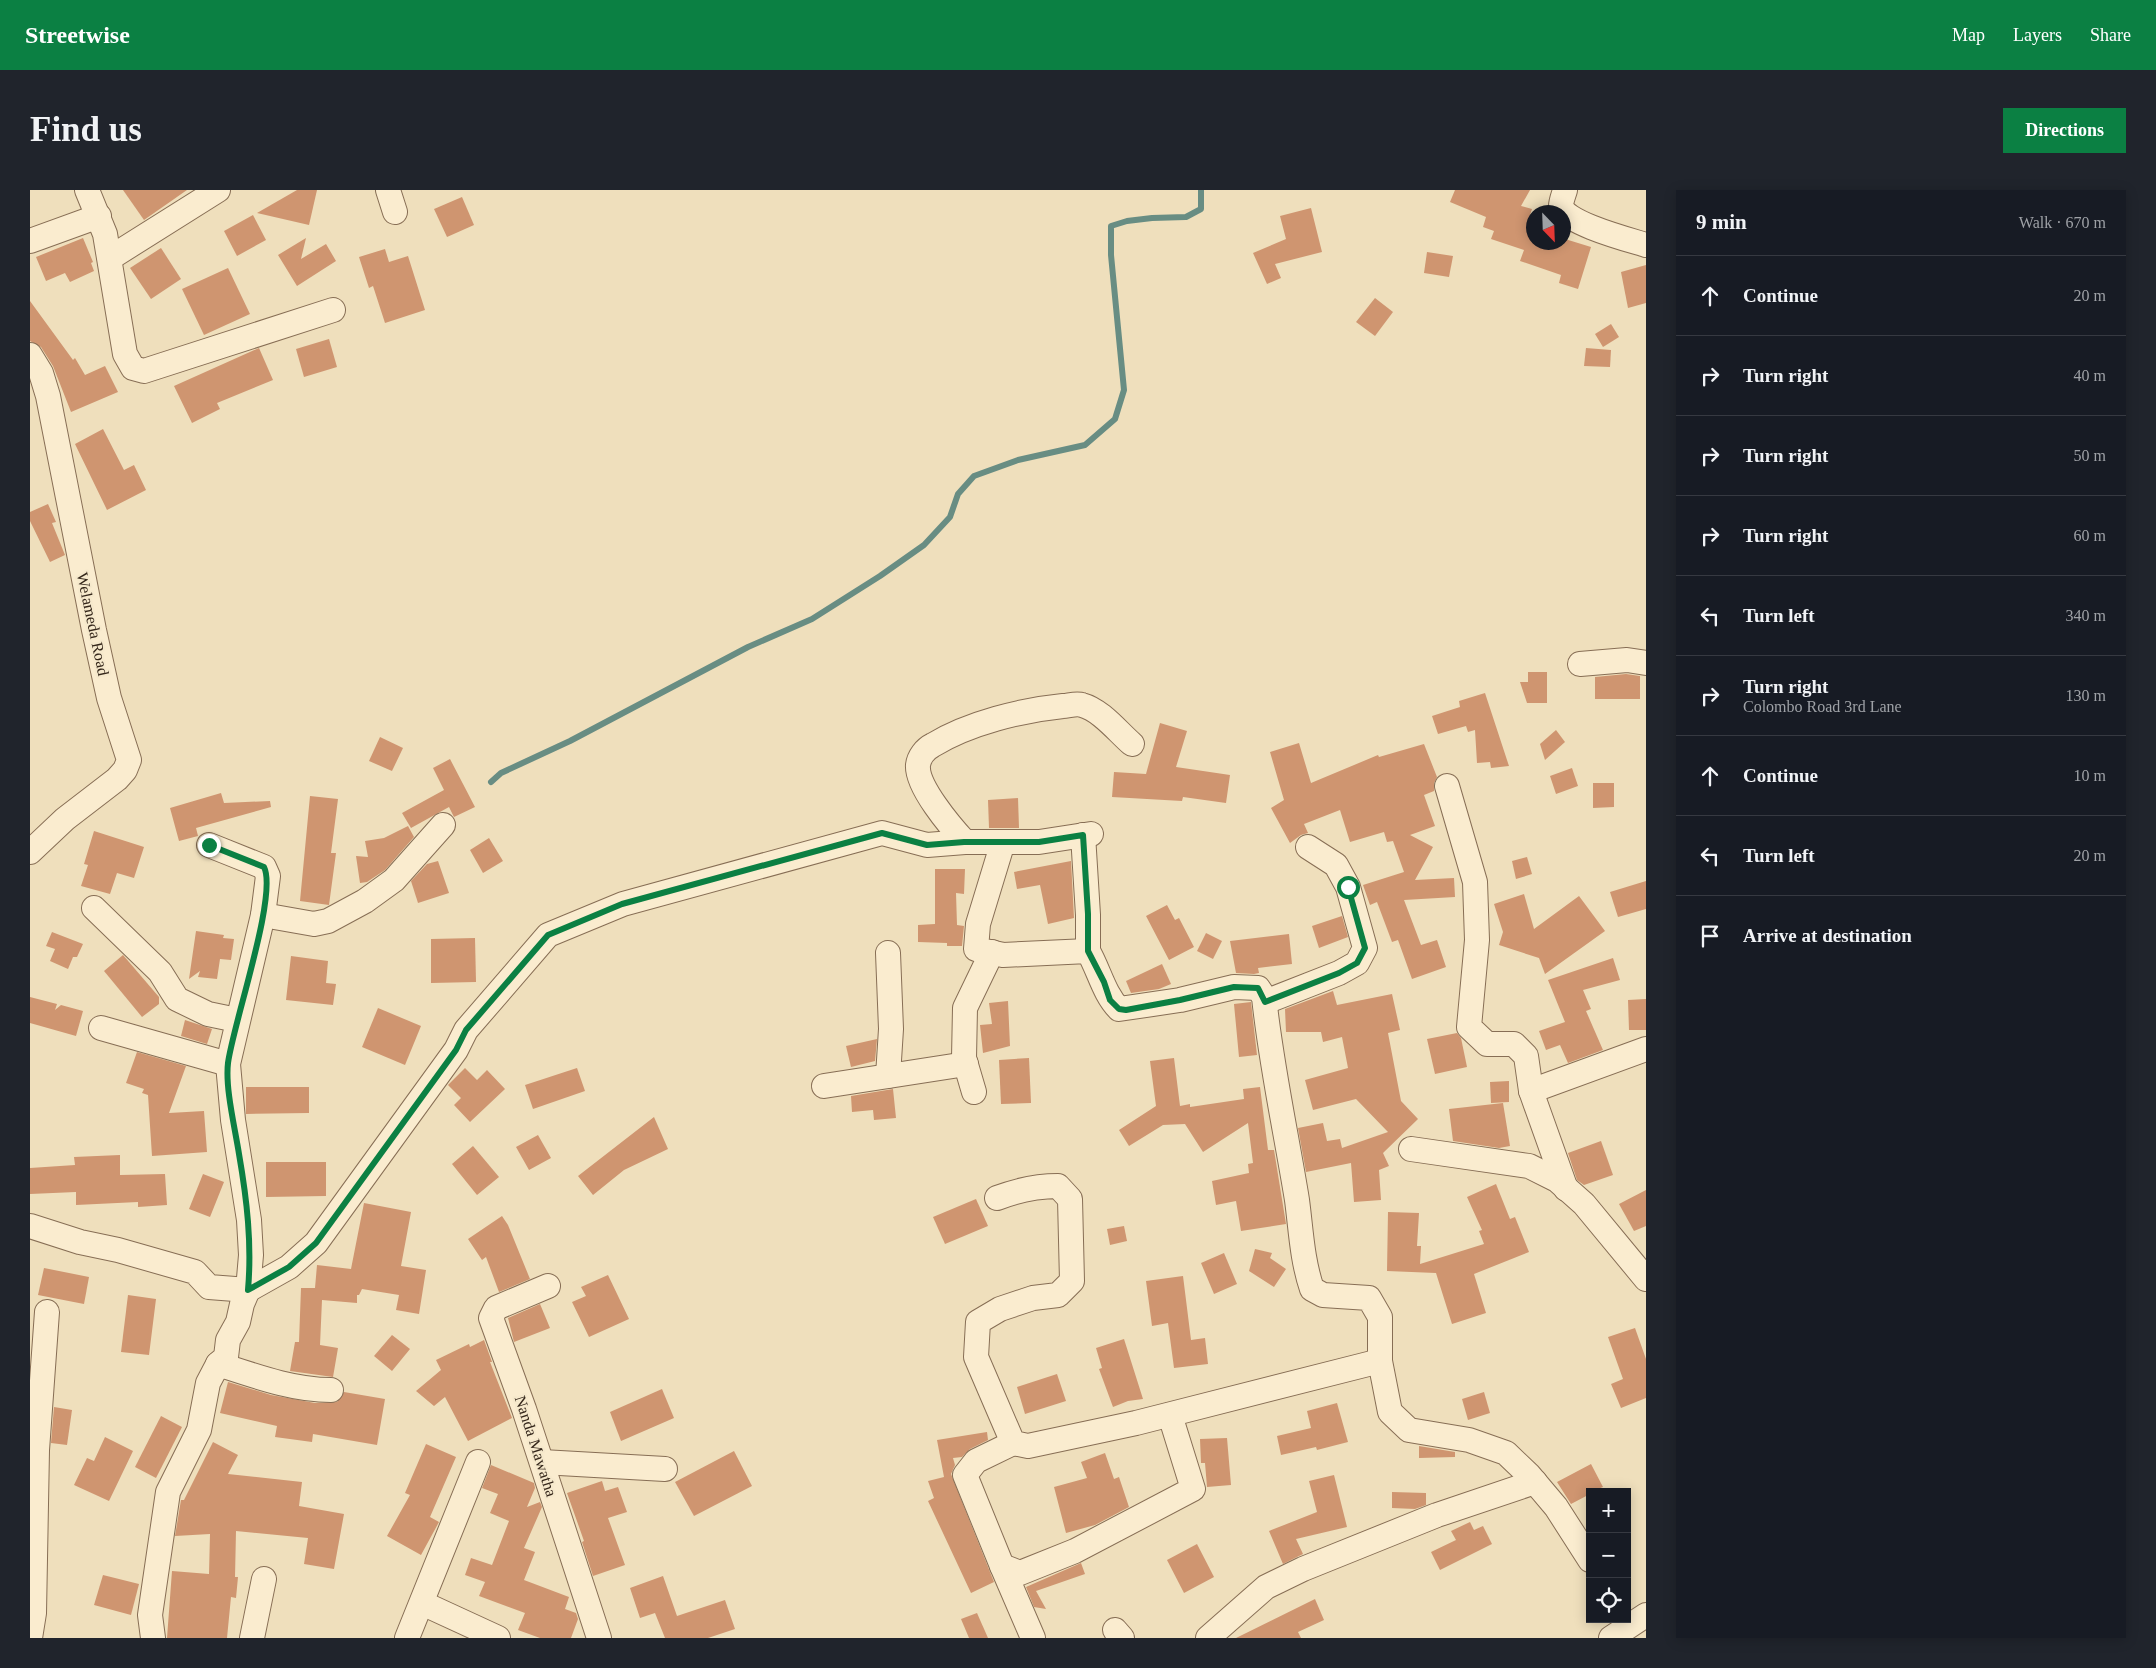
<!DOCTYPE html>
<meta charset="utf-8">
<style>
body{margin:0;font-family:"Times New Roman",serif;background:#20242c;color:#f1f3f6}
.controls{position:absolute;right:15px;bottom:15px;display:grid;overflow:hidden;border-radius:0px;box-shadow:0 2px 12px #0003}
.controls button{width:45px;height:45px;display:grid;place-items:center;padding:0;border:0;border-bottom:1px solid #363941;background:#171b24;color:#f1f3f6;font:25px sans-serif}
.compass{position:absolute;left:1496px;top:15px;width:45px;height:45px;border-radius:50%;background:#171b24;box-shadow:0 2px 12px #0003;rotate:157deg}
.stop{position:absolute;width:15px;height:15px;margin:-11px;border:4px solid #0b8043;border-radius:50%;background:#fff}
.stop.end{background:#0b8043;border-color:#fff;box-shadow:0 1px 5px #0008}
.list{margin:0;padding:0;list-style:none}
h2{display:flex;justify-content:space-between;align-items:center;height:65px;margin:0;padding:0 20px;font-size:21px}
h2 small{font-size:16px;font-weight:400;color:#9ea1a6}
.list li{display:grid;grid-template-columns:32px 1fr auto;gap:15px;align-items:center;box-sizing:border-box;height:80px;padding:0 20px;border-top:1px solid #363941}
.list b{display:block;font-size:19px;white-space:nowrap}
.list p{margin:0;font-size:16px;white-space:nowrap;color:#9ea1a6}
.list em{font-size:16px;font-style:normal;color:#9ea1a6}
.icon{flex:none;width:28px;height:28px;fill:none;stroke:currentColor;stroke-width:2;stroke-linecap:round;stroke-linejoin:round}
.map{position:relative;flex:none;width:1616px;height:1448px;overflow:hidden;border-radius:0px}
header{display:flex;align-items:center;gap:30px;box-sizing:border-box;height:70px;padding:0 25px;background:#0b8043;color:#fff}
header strong{font-size:24px}
nav{display:flex;gap:28px;margin-inline-start:auto;font-size:18px}
.intro{display:flex;align-items:center;justify-content:space-between;box-sizing:border-box;height:120px;padding:0 30px}
h1{margin:0;font-size:35px}
.button{padding:12px 22px;border-radius:0px;background:#0b8043;color:#fff;font-size:18px;font-weight:700}
main{display:flex;gap:30px;padding:0 30px}
aside{flex:1;background:#171b24;border-radius:0px;box-shadow:0 2px 12px #0003}
.map>svg:first-child{display:block}
.lines{fill:none;stroke-linecap:round;stroke-linejoin:round}
.stream{stroke:#688d83;stroke-width:6}
.building{fill:#cf9570}
.minor-casing{stroke:#876e55;stroke-width:26}
.minor{stroke:#faeccf;stroke-width:24}
.route{stroke:#0b8043;stroke-width:6}
.labels{text-anchor:middle;dominant-baseline:central;stroke-width:4.5;stroke-linejoin:round;paint-order:stroke}
.street-label{font-size:16px;fill:#35271b;stroke:#f6e9cc}
</style>
<header>
<strong>Streetwise</strong>
<nav><a>Map</a><a>Layers</a><a>Share</a></nav>
</header>
<div class="intro"><h1>Find us</h1><a class="button">Directions</a></div>
<main>
<div class="map">
<svg width="1616" height="1448" viewBox="0 0 1616 1448">
<rect width="100%" height="100%" fill="#efdfbc"/>
<g class="lines">
<polyline class="stream" points="461,592 471,583 540,551 718,457 782,429 850,386 894,355 920,327 928,304 944,286 988,270 1055,255 1085,229 1094,200 1081,65 1081,36 1097,31 1122,28 1156,27 1171,19 1171,0"/>
</g>
<g class="building">
<polygon points="93,0 157,0 114,30"/>
<polygon points="267,0 287,0 279,35 227,23"/>
<polygon points="1425,0 1500,0 1491,16 1502,19 1497,34 1504,37 1504,52 1534,52 1535,49 1561,57 1548,99 1529,93 1531,85 1490,71 1494,60 1461,49 1464,41 1453,37 1456,27 1420,12"/>
<polygon points="432,7 444,35 417,47 404,19"/>
<polygon points="1281,18 1292,62 1245,74 1251,88 1237,94 1223,63 1256,49 1250,26"/>
<polygon points="223,25 236,50 207,66 194,41"/>
<polygon points="53,48 63,72 61,73 64,81 40,92 35,83 16,91 6,67"/>
<polygon points="276,48 271,69 296,54 306,71 267,96 248,65"/>
<polygon points="131,58 151,89 121,109 100,78"/>
<polygon points="355,59 359,72 378,66 395,120 355,133 343,96 339,98 329,67"/>
<polygon points="1397,62 1423,66 1419,87 1394,83"/>
<polygon points="1616,75 1616,113 1598,118 1591,82"/>
<polygon points="198,78 220,124 174,145 152,99"/>
<polygon points="1345,108 1363,122 1345,146 1326,132"/>
<polygon points="0,111 43,170 45,168 55,185 75,176 88,202 41,222 23,176 11,157 0,151"/>
<polygon points="1581,134 1589,147 1573,157 1565,144"/>
<polygon points="299,149 307,177 274,187 266,159"/>
<polygon points="229,158 243,190 187,213 190,219 162,233 144,196"/>
<polygon points="1556,158 1581,160 1580,177 1554,176"/>
<polygon points="73,239 94,280 104,275 116,300 77,320 45,254"/>
<polygon points="18,314 26,332 22,333 35,365 20,372 0,331 0,322"/>
<polygon points="1498,482 1517,482 1517,513 1497,513 1490,492 1498,492"/>
<polygon points="1596,484 1610,486 1610,509 1565,509 1565,487"/>
<polygon points="1455,503 1477,570 1479,576 1461,578 1460,572 1447,573 1445,540 1438,542 1436,536 1408,544 1402,526 1430,517 1429,511"/>
<polygon points="1130,533 1157,541 1146,577 1200,585 1196,613 1153,607 1152,611 1082,607 1084,582 1116,584"/>
<polygon points="1526,540 1535,552 1515,570 1510,554"/>
<polygon points="350,547 373,558 362,581 339,571"/>
<polygon points="1269,553 1281,593 1348,565 1349,567 1394,554 1407,587 1404,593 1404,601 1394,605 1405,636 1380,645 1403,657 1385,690 1424,688 1425,707 1374,710 1391,755 1407,750 1416,777 1382,789 1368,750 1362,752 1347,712 1340,715 1333,695 1374,682 1363,651 1357,652 1354,642 1320,652 1310,620 1274,634 1278,643 1271,645 1260,653 1241,618 1254,610 1240,562"/>
<polygon points="420,569 445,617 424,627 419,617 381,638 372,623 414,600 403,578"/>
<polygon points="1542,578 1548,596 1526,604 1520,586"/>
<polygon points="1563,593 1584,593 1584,617 1563,618"/>
<polygon points="191,603 194,613 240,611 241,617 166,638 168,646 149,651 140,618"/>
<polygon points="280,606 308,609 301,663 306,663 299,715 270,711"/>
<polygon points="988,608 989,638 959,638 958,610"/>
<polygon points="378,636 384,647 355,680 337,692 330,693 326,666 338,667 335,651 354,648"/>
<polygon points="64,641 114,657 104,688 87,683 80,704 51,696 58,675 54,674"/>
<polygon points="459,648 473,671 453,683 440,660"/>
<polygon points="1497,667 1502,684 1486,689 1482,671"/>
<polygon points="408,671 419,703 388,713 381,691 397,674"/>
<polygon points="1041,671 1044,728 1018,734 1010,695 987,699 984,682"/>
<polygon points="905,679 935,679 934,704 926,703 927,735 934,736 932,756 917,756 917,753 888,752 888,735 905,734"/>
<polygon points="1616,691 1616,719 1588,727 1580,702"/>
<polygon points="1494,704 1504,739 1549,706 1575,741 1515,784 1509,768 1469,755 1473,742 1464,714"/>
<polygon points="1137,715 1145,730 1149,728 1164,757 1139,770 1116,726"/>
<polygon points="1312,726 1318,747 1289,758 1282,736"/>
<polygon points="166,741 194,745 193,748 204,749 201,770 190,769 187,789 168,787 170,781 159,789"/>
<polygon points="22,742 53,754 47,767 43,767 38,779 20,771 25,759 16,756"/>
<polygon points="1176,743 1192,751 1183,769 1167,761"/>
<polygon points="1259,744 1262,774 1228,778 1229,783 1224,784 1206,783 1200,751"/>
<polygon points="445,748 446,792 401,793 401,749"/>
<polygon points="93,765 129,807 129,814 112,827 74,781"/>
<polygon points="261,766 298,771 296,793 306,794 303,815 256,810"/>
<polygon points="1583,768 1590,790 1553,800 1561,819 1556,821 1573,860 1538,873 1530,855 1516,860 1509,841 1535,832 1518,790"/>
<polygon points="1132,774 1141,794 1129,799 1101,803 1096,791"/>
<polygon points="1303,801 1307,815 1362,804 1370,840 1358,843 1371,911 1388,929 1353,963 1359,976 1349,980 1351,1010 1324,1012 1321,973 1276,982 1268,938 1293,933 1297,951 1310,949 1312,958 1358,942 1326,909 1283,920 1275,890 1318,878 1312,847 1293,852 1291,842 1256,842 1255,819"/>
<polygon points="0,807 27,814 25,820 31,815 53,821 46,846 0,833"/>
<polygon points="1616,809 1616,840 1599,840 1598,810"/>
<polygon points="978,811 980,856 953,863 950,835 962,834 959,813"/>
<polygon points="1221,812 1227,865 1209,867 1204,814"/>
<polygon points="348,818 391,836 375,875 332,857"/>
<polygon points="155,830 182,839 177,854 151,846"/>
<polygon points="1427,843 1431,848 1437,877 1405,884 1397,849"/>
<polygon points="847,849 845,871 821,877 816,856"/>
<polygon points="107,862 156,876 139,923 174,921 177,962 122,966 118,905 112,903 114,899 96,893"/>
<polygon points="999,868 1001,913 971,914 969,870"/>
<polygon points="1144,868 1150,916 1160,914 1160,917 1214,909 1213,899 1230,897 1238,960 1244,960 1256,1034 1211,1041 1206,1011 1186,1015 1182,991 1219,983 1218,974 1223,973 1218,933 1173,962 1155,934 1133,935 1099,956 1089,940 1126,916 1120,871"/>
<polygon points="435,878 447,890 457,880 475,899 440,932 424,915 431,908 418,895"/>
<polygon points="547,878 555,901 503,919 495,895"/>
<polygon points="1479,891 1479,912 1461,913 1460,892"/>
<polygon points="216,897 279,897 279,923 216,924"/>
<polygon points="863,899 866,928 844,930 843,920 822,922 821,906"/>
<polygon points="1473,913 1480,956 1469,958 1423,951 1419,919"/>
<polygon points="624,927 638,959 594,980 563,1005 548,986"/>
<polygon points="508,945 521,968 499,980 486,957"/>
<polygon points="1571,951 1583,985 1554,995 1547,990 1538,963"/>
<polygon points="443,956 469,987 447,1005 422,974"/>
<polygon points="90,965 90,985 135,984 137,1015 108,1017 108,1012 46,1015 46,1002 0,1004 0,978 45,975 44,967"/>
<polygon points="236,972 296,972 296,1006 236,1007"/>
<polygon points="173,984 194,992 180,1027 159,1019"/>
<polygon points="1466,994 1480,1029 1485,1027 1499,1062 1444,1084 1456,1123 1422,1134 1406,1083 1357,1081 1358,1022 1389,1023 1387,1056 1391,1056 1390,1074 1454,1054 1449,1041 1452,1040 1437,1007"/>
<polygon points="1616,1000 1616,1036 1604,1041 1589,1014"/>
<polygon points="946,1009 958,1036 915,1054 903,1027"/>
<polygon points="334,1013 381,1022 371,1076 396,1080 389,1124 366,1120 369,1105 332,1099 329,1105 327,1105 327,1113 292,1110 290,1155 308,1158 303,1187 260,1181 265,1152 269,1152 271,1098 285,1098 287,1075 321,1079"/>
<polygon points="472,1026 478,1035 500,1089 469,1102 456,1067 452,1070 438,1049"/>
<polygon points="1094,1036 1097,1051 1080,1055 1077,1039"/>
<polygon points="1225,1059 1242,1063 1240,1068 1256,1079 1244,1097 1219,1081"/>
<polygon points="1194,1063 1207,1094 1184,1104 1171,1073"/>
<polygon points="14,1078 59,1087 54,1114 8,1105"/>
<polygon points="578,1085 599,1129 559,1147 542,1112 556,1106 551,1097"/>
<polygon points="1153,1086 1161,1150 1175,1148 1178,1174 1144,1178 1138,1133 1122,1136 1116,1091"/>
<polygon points="98,1105 126,1109 119,1165 91,1162"/>
<polygon points="510,1114 520,1138 484,1152 478,1128"/>
<polygon points="1605,1138 1616,1169 1616,1208 1591,1218 1581,1194 1593,1189 1578,1147"/>
<polygon points="362,1145 380,1159 362,1181 344,1166"/>
<polygon points="1094,1149 1113,1209 1098,1211 1083,1217 1069,1179 1072,1178 1066,1158"/>
<polygon points="454,1150 462,1172 460,1172 482,1228 438,1251 415,1207 404,1216 386,1201 411,1180 406,1170 439,1154 440,1157"/>
<polygon points="1027,1184 1036,1211 995,1224 987,1197"/>
<polygon points="198,1192 241,1205 285,1213 307,1212 314,1202 355,1209 347,1255 283,1244 282,1252 245,1247 247,1236 190,1223"/>
<polygon points="632,1199 644,1228 591,1251 580,1222"/>
<polygon points="1454,1202 1460,1223 1438,1230 1432,1209"/>
<polygon points="1307,1213 1318,1252 1287,1260 1286,1257 1251,1265 1247,1246 1281,1238 1277,1221"/>
<polygon points="24,1217 42,1220 37,1255 21,1253"/>
<polygon points="131,1226 152,1237 126,1288 105,1277"/>
<polygon points="957,1242 958,1250 940,1259 932,1267 923,1268 925,1275 921,1284 964,1392 941,1403 898,1311 904,1308 898,1291 914,1287 907,1250"/>
<polygon points="75,1247 103,1261 79,1311 44,1295 57,1268 64,1271"/>
<polygon points="1197,1248 1201,1295 1177,1297 1175,1273 1171,1273 1170,1249"/>
<polygon points="183,1252 208,1265 198,1284 272,1292 269,1316 314,1324 304,1379 274,1374 278,1348 206,1341 205,1387 208,1387 206,1408 201,1407 197,1448 137,1448 142,1381 179,1384 180,1344 145,1346 151,1310 154,1310"/>
<polygon points="396,1254 426,1267 400,1327 409,1332 391,1365 357,1346 380,1305 375,1303"/>
<polygon points="1389,1256 1425,1262 1425,1267 1389,1268"/>
<polygon points="704,1261 722,1296 664,1326 645,1292"/>
<polygon points="1075,1263 1084,1289 1089,1287 1099,1317 1065,1335 1036,1343 1024,1297 1057,1288 1051,1272"/>
<polygon points="1561,1274 1573,1297 1560,1302 1560,1304 1541,1314 1527,1292"/>
<polygon points="461,1275 504,1293 505,1298 497,1317 510,1312 512,1317 494,1358 505,1362 494,1390 539,1407 535,1419 546,1423 548,1429 541,1448 510,1448 488,1440 495,1423 449,1406 455,1392 435,1385 441,1368 462,1375 479,1331 460,1323 468,1304 452,1298"/>
<polygon points="1304,1285 1317,1337 1266,1349 1273,1364 1253,1374 1239,1341 1287,1322 1279,1291"/>
<polygon points="572,1291 575,1301 588,1297 597,1322 578,1328 595,1375 563,1386 552,1352 554,1351 537,1303"/>
<polygon points="1362,1302 1396,1303 1396,1315 1385,1319 1362,1318"/>
<polygon points="1440,1332 1444,1340 1453,1336 1462,1354 1410,1380 1401,1362 1426,1350 1421,1341"/>
<polygon points="1167,1354 1184,1387 1154,1403 1137,1370"/>
<polygon points="1051,1373 1055,1384 1006,1401 1016,1419 1004,1417 996,1397"/>
<polygon points="73,1385 109,1394 101,1425 64,1415"/>
<polygon points="633,1386 647,1426 695,1410 705,1439 678,1448 635,1448 625,1423 610,1428 600,1398"/>
<polygon points="1285,1409 1294,1430 1268,1442 1271,1448 1206,1448"/>
<polygon points="947,1423 958,1448 939,1448 931,1429"/>
</g>
<g class="lines">
<g class="minor-casing">
<g id="minor">
<polyline points="57,0 75,44 95,164 103,178 114,181 303,120"/>
<polyline points="358,0 365,22"/>
<path d="M1535,0C1534,4 1531,11 1531,16C1534,33 1600,50 1616,55"/>
<polyline points="0,51 69,26"/>
<polyline points="80,68 188,0"/>
<polyline points="0,165 11,183 18,206 64,440 79,508 99,570 95,580 87,589 35,629 0,662"/>
<polyline points="1550,474 1597,470 1616,473"/>
<path d="M1102,554C1088,542 1071,520 1052,515C1046,513 1038,516 1033,516C992,520 939,533 903,555C895,559 889,567 888,575C886,596 921,637 935,652H973L948,734L946,759L973,765L1058,761C1069,780 1074,804 1089,819L1150,810L1204,797L1228,798L1234,807C1241,875 1256,942 1267,1010C1271,1040 1272,1070 1282,1099L1293,1105L1339,1108L1350,1127V1171L1360,1222L1379,1240L1439,1250L1476,1263L1499,1285L1526,1317L1560,1370"/>
<polyline points="1417,596 1445,692 1447,750 1439,837 1457,854 1484,854 1496,866 1501,901 1536,999"/>
<polyline points="1053,645 1058,725 1058,761"/>
<polyline points="973,652 1009,652 1061,644"/>
<polyline points="179,655 234,677 238,686 233,725"/>
<polyline points="64,718 130,782 147,809 178,824 207,830"/>
<polyline points="1235,812 1309,783 1327,773 1335,758 1318,697 1306,675 1278,657"/>
<polyline points="71,838 198,874"/>
<polyline points="858,886 861,839 858,763"/>
<polyline points="794,896 936,874"/>
<polyline points="1501,901 1616,859"/>
<polyline points="944,902 934,868 935,818 962,762"/>
<polyline points="1381,959 1499,976 1527,990 1554,1014 1616,1089"/>
<path d="M967,1008C988,1000 1006,996 1028,996L1040,1009L1042,1091L1028,1105L1003,1108L970,1119L948,1132L946,1167L983,1253L998,1256L1106,1233L1350,1171"/>
<polyline points="0,1036 50,1052 88,1060 165,1082 179,1097 218,1100 259,1077 286,1053 426,860 436,840 518,745 593,714 852,643 897,655 935,652"/>
<polyline points="518,1096 466,1118 461,1128 494,1219 569,1448"/>
<path d="M188,1174C225,1186 263,1200 301,1200"/>
<polyline points="983,1253 946,1271 935,1285 972,1376 990,1383 1045,1361 1163,1299 1140,1225"/>
<polyline points="512,1272 635,1279"/>
<polyline points="972,1376 1003,1448"/>
<polyline points="392,1413 468,1448"/>
<polyline points="1085,1440 1092,1448"/>
<polyline points="0,1448 4,1423 7,1260 17,1122"/>
<polyline points="123,1448 120,1425 138,1302 169,1240 178,1193 188,1174 196,1167 198,1150 208,1132 212,1114 218,1100 221,1065 219,1030 203,930 198,874 233,725 284,734 298,731 335,711 364,690 413,635"/>
<polyline points="222,1448 234,1389"/>
<polyline points="377,1448 448,1272"/>
<polyline points="1178,1448 1236,1397 1273,1379 1407,1325 1505,1292"/>
<polyline points="1581,1448 1616,1425"/>
</g>
</g>
<use href="#minor" class="minor"/>
</g>
<g class="lines">
<path class="route" d="M179,655L234,677C248,705 203,834 198,873C195,898 205,938 209,964C217,1010 222,1054 218,1100L259,1077L286,1053L426,860L436,840L518,745L592,714L852,643L897,655L934,652H1009L1053,645L1058,724V761L1074,792L1080,810L1089,819L1096,820L1150,810L1204,797L1228,798L1235,812L1309,783L1327,773L1335,758L1318,697"/>
</g>
<g class="labels">
<g class="street-label">
<text transform="translate(63 434) rotate(78)">Welameda Road</text>
<text transform="translate(506 1256) rotate(72)">Nanda Mawatha</text>
</g>
</g>
</svg>
<div class="controls">
<button>+</button>
<button>−</button>
<button><svg class="icon" aria-label="locate" viewBox="0 0 24 24"><circle cx="12" cy="12" r="6"/><path d="M12 2v4M12 18v4M2 12h4M18 12h4"/></svg></button>
</div>
<svg class="compass" viewBox="-18 -18 36 36"><path d="M0-13l5 13h-10z" fill="#e53935"/><path d="M0 13l5-13h-10z" fill="#9ea1a6"/></svg>
<div class="stop" style="left:1318px;top:697px"></div>
<div class="stop end" style="left:179px;top:655px"></div>
</div>
<aside>
<h2>9 min<small>Walk · 670 m</small></h2>
<ul class="list">
<li><svg class="icon" aria-label="ahead" viewBox="0 0 24 24"><path d="M12 20V5M6 11l6-6 6 6"/></svg><div><b>Continue</b></div><em>20 m</em></li>
<li><svg class="icon" aria-label="right" viewBox="0 0 24 24"><path d="M7 20v-9h11M14 6l5 5-5 5"/></svg><div><b>Turn right</b></div><em>40 m</em></li>
<li><svg class="icon" aria-label="right" viewBox="0 0 24 24"><path d="M7 20v-9h11M14 6l5 5-5 5"/></svg><div><b>Turn right</b></div><em>50 m</em></li>
<li><svg class="icon" aria-label="right" viewBox="0 0 24 24"><path d="M7 20v-9h11M14 6l5 5-5 5"/></svg><div><b>Turn right</b></div><em>60 m</em></li>
<li><svg class="icon" aria-label="left" viewBox="0 0 24 24"><path d="M17 20v-9H6M10 6l-5 5 5 5"/></svg><div><b>Turn left</b></div><em>340 m</em></li>
<li><svg class="icon" aria-label="right" viewBox="0 0 24 24"><path d="M7 20v-9h11M14 6l5 5-5 5"/></svg><div><b>Turn right</b><p>Colombo Road 3rd Lane</p></div><em>130 m</em></li>
<li><svg class="icon" aria-label="ahead" viewBox="0 0 24 24"><path d="M12 20V5M6 11l6-6 6 6"/></svg><div><b>Continue</b></div><em>10 m</em></li>
<li><svg class="icon" aria-label="left" viewBox="0 0 24 24"><path d="M17 20v-9H6M10 6l-5 5 5 5"/></svg><div><b>Turn left</b></div><em>20 m</em></li>
<li><svg class="icon" aria-label="arrive" viewBox="0 0 24 24"><path d="M6 21V4h12l-3 4 3 4H6"/></svg><div><b>Arrive at destination</b></div></li>
</ul>
</aside>
</main>
